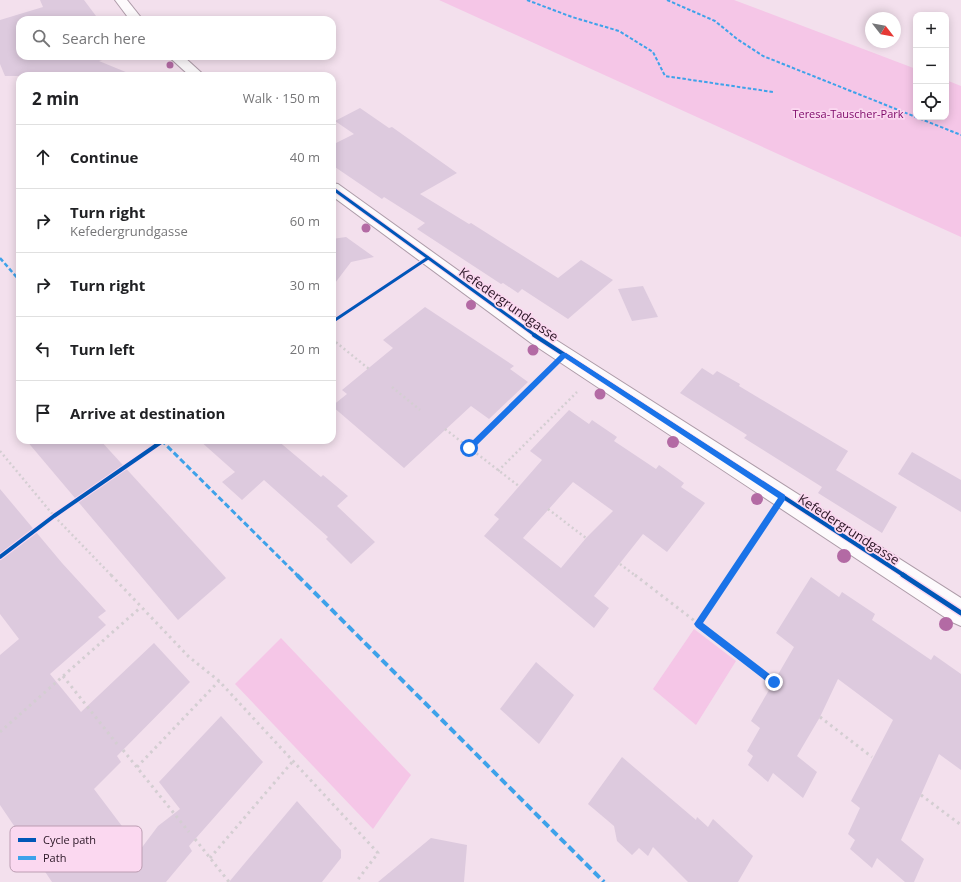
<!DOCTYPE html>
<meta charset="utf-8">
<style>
body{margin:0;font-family:"Open Sans",sans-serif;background:#f6f6f6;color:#202124}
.controls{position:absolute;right:12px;top:12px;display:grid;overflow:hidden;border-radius:8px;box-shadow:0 2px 10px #0003}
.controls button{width:36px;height:36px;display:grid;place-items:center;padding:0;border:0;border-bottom:1px solid #e0e0e0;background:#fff;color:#202124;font:20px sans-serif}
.compass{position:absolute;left:865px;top:12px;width:36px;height:36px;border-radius:50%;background:#fff;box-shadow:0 2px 10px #0003;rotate:121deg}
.stop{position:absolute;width:12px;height:12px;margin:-9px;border:3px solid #1a73e8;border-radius:50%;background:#fff}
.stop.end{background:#1a73e8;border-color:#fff;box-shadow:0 1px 4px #0008}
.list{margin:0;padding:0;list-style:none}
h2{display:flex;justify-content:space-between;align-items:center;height:52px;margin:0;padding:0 16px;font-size:17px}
h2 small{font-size:13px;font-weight:400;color:#757577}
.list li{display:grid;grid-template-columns:26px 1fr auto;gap:12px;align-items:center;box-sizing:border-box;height:64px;padding:0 16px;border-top:1px solid #e0e0e0}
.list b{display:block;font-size:15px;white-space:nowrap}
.list p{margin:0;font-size:13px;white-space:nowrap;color:#757577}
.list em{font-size:13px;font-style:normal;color:#757577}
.icon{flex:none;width:22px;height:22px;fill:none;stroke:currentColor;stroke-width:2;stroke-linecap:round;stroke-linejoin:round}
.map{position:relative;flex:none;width:961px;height:882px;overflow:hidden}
.search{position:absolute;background:#fff;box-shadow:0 2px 10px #0003;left:16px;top:16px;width:320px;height:44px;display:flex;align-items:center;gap:10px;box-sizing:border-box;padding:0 14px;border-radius:12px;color:#757577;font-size:15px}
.panel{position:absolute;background:#fff;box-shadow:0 2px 10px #0003;left:16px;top:72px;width:320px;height:372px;border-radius:12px}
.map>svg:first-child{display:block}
.green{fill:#f5c6e7}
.building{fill:#ddcade;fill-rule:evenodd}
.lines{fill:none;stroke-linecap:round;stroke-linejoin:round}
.street-casing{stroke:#ad9ba8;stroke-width:2}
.path-far1{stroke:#d4ced2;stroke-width:2.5;stroke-dasharray:2 3;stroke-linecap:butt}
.path{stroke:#d4ced2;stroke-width:3;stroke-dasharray:2.5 4;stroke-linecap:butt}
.street{fill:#fdfafc;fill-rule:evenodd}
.quiet-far3{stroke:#3ea2ea;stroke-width:2;stroke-dasharray:3.5 2;stroke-linecap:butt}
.quiet-far2{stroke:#3ea2ea;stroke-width:2.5;stroke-dasharray:4.5 2.5;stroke-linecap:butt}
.quiet-far1{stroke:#3ea2ea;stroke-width:3;stroke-dasharray:6 3;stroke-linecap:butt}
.quiet{stroke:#3ea2ea;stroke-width:4;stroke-dasharray:8 4;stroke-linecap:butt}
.cycleway-far2-casing{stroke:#fbd8f0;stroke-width:5}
.cycleway-far1-casing{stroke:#fbd8f0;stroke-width:6}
.cycleway-casing{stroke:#fbd8f0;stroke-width:8}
.cycleway-far2{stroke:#0057b8;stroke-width:3}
.cycleway-far1{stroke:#0057b8;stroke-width:4}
.cycleway{stroke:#0057b8;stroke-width:5}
.tree{fill:#b36aa4}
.route{fill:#1a73e8}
.labels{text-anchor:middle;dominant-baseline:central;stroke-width:3.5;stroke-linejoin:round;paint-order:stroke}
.far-park-label{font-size:11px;fill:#7e0a69;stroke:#fbd8f0}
.street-label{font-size:13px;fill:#281423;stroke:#fbd8f0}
.key{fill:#fbd8f0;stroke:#bc9db2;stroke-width:1}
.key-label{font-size:11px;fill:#281423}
</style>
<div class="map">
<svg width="961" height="882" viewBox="0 0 961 882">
<rect width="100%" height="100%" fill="#f3e0ed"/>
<g class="green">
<polygon points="439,0 734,0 916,69 916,117 946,117 946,80 961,86 961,237"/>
<polygon points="694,629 736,661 696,725 653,689"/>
<polygon points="281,638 411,775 373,829 235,684"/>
</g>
<g class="building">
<polygon points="40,0 84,0 99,20 20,20 20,56 116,56 99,61 133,75 133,76 5,76 0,64 0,20 43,7"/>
<polygon points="360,108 389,128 392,127 457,173 420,194 469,224 471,223 558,278 581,260 613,280 568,319 522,289 518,293 503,283 501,284 417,229 425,223 384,197 382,199 332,165 332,145 354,134 335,121"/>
<polygon points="346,237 374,257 351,262 332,287 332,239"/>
<polygon points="643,286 658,317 632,321 618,289"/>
<polygon points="425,307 514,366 510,369 528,382 489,419 471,406 404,468 332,406 347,394 342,390 393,348 383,340"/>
<polygon points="702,368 713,375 717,371 740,384 739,386 848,451 836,470 897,507 882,533 818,493 822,487 744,438 747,435 680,393"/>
<path d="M569,410L589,424L592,420L617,437L614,441L656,469L659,465L684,483L681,487L705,503L667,552L643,534L594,596L609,608L594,628L484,536L499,519L494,515L542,460L530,451ZM573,482L613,511L586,538L561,568L523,538Z"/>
<polygon points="26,440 100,440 226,578 178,620"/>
<polygon points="199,440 277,440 321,477 323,475 348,496 337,506 375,542 351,564 326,539 328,537 264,480 242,500 222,482 235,472"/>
<polygon points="912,452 961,480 961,512 898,474"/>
<polygon points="0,489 62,563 106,611 98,617 106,625 50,674 81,712 154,643 190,682 117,756 121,762 94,789 140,850 158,826 180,809 159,782 221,716 263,762 189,846 192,851 166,882 52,882 0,805 0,655 19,639 0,614"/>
<polygon points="811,577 839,597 842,592 875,614 872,620 931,660 934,655 961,674 961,770 939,754 901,840 924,859 914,882 905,882 877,858 872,868 850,849 855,840 848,834 860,808 851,801 893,720 838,679 820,717 797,756 817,772 803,798 773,773 768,782 748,765 753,756 747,751 760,728 751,721 794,647 776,633"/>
<polygon points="536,662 574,695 539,744 500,709"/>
<polygon points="622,757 696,820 697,817 708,827 713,819 753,856 738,882 688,882 653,847 648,856 639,848 632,855 617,841 614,826 588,804"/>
<polygon points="297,801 341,850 341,858 322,882 229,882"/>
<polygon points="431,838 467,845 464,882 378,882"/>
</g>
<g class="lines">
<g class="street-casing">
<g id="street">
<polygon points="115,0 127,0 143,20 130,20"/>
<polygon points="168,56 183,56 205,76 190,76"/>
<polygon points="332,183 338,184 545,333 961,598 961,626 952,622 531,343 332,196"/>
</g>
</g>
<g class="path-far1">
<polyline points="332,339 369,369"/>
<polyline points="392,387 420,410"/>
<polyline points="445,429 520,487"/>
<polyline points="469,448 548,371"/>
<polyline points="0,451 54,516 112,576"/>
<polyline points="498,471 577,392"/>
<polyline points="548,509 586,538"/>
<polyline points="620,564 636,576"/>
<polyline points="730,576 768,520"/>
</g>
<g class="path">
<polyline points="111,575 189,657 219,681 378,853 356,882"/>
<polyline points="635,575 774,682"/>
<polyline points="698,624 731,575"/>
<polyline points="63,676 117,744"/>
<polyline points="820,717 872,757"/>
<polyline points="0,732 141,607"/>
<polyline points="123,750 189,832"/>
<polyline points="137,767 219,681"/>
<polyline points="921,795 961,825"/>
<polyline points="195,839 229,882"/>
<polyline points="210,858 293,761"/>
</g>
<use href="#street" class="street"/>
<g class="quiet-far3">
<polyline points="527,0 572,17 619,31 653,52 665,76 773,92"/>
<polyline points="667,0 715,21 737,39 763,56 961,135"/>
</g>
<polyline class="quiet-far2" points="0,258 20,281"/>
<polyline class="quiet-far1" points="161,440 298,576"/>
<polyline class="quiet" points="297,575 604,882"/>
<g class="cycleway-far2-casing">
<g id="cycleway-far2">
<polyline points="332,188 536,336"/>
<polyline points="332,322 428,258"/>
</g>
</g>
<g class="cycleway-far1-casing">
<g id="cycleway-far1">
<polyline points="534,335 905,576"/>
<polyline points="0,557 54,516 164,440"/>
</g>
</g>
<g class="cycleway-casing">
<polyline id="cycleway" points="903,575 961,613"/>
</g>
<use href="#cycleway-far2" class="cycleway-far2"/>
<use href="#cycleway-far1" class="cycleway-far1"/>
<use href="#cycleway" class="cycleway"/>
</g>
<g class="tree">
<circle cx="170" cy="65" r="3.5"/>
<circle cx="366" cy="228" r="4.5"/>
<circle cx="471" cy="305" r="5"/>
<circle cx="533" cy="350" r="5.5"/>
<circle cx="600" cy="394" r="5.5"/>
<circle cx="673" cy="442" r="6"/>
<circle cx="757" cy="499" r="6"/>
<circle cx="844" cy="556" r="7"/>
<circle cx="946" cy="624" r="7"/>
</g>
<polygon class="route" points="562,353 566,353 785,495 785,500 703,623 776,679 776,685 771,685 696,627 694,624 778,498 565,358 472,450 467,450 467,446"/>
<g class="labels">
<g class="far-park-label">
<text x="848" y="113">Teresa-Tauscher-Park</text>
</g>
<g class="street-label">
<text transform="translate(509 304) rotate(35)">Kefedergrundgasse</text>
<text transform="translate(849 529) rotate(33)">Kefedergrundgasse</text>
</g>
</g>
<rect x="10" y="826" width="132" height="46" rx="6" class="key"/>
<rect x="18" y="838" width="18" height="4" fill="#0057b8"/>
<rect x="18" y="856" width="18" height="4" fill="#3ea2ea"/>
<g class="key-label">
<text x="43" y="844">Cycle path</text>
<text x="43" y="862">Path</text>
</g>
</svg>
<div class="controls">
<button>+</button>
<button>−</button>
<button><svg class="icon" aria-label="locate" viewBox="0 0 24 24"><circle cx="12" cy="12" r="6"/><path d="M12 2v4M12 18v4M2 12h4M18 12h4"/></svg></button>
</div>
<svg class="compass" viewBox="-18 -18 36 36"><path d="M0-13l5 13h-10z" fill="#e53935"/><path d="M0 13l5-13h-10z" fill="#757577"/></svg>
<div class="stop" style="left:469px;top:448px"></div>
<div class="stop end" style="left:774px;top:682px"></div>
<div class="search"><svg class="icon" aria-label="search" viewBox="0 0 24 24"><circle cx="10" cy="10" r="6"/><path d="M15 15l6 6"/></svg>Search here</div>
<section class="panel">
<h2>2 min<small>Walk · 150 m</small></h2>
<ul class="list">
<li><svg class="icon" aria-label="ahead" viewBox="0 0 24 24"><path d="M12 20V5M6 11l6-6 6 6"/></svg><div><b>Continue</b></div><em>40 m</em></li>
<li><svg class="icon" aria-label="right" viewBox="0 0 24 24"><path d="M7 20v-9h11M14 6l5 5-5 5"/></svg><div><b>Turn right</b><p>Kefedergrundgasse</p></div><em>60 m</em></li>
<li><svg class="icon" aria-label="right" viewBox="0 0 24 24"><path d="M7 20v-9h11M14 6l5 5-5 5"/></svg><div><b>Turn right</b></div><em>30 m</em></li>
<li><svg class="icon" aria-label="left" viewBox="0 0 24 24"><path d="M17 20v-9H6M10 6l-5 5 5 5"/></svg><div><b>Turn left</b></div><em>20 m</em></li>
<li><svg class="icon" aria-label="arrive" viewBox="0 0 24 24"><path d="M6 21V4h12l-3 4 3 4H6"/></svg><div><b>Arrive at destination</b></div></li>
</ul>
</section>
</div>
